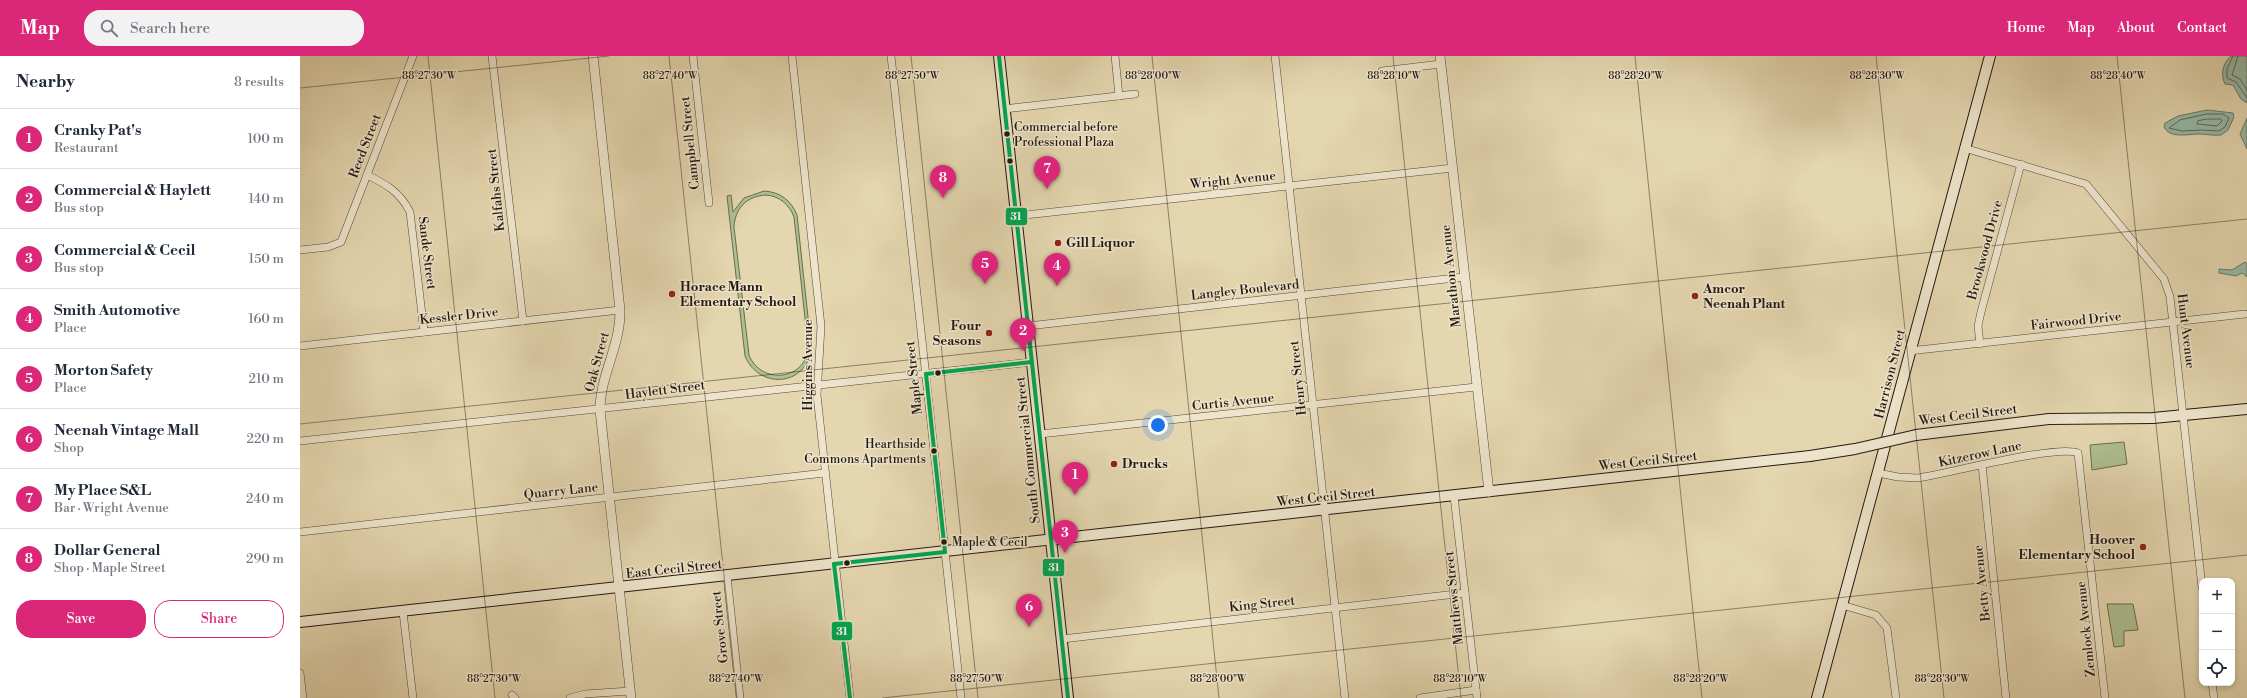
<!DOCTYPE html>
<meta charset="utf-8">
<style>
body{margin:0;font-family:"Libre Bodoni",serif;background:#f2f2f3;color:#1f2937}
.controls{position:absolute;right:12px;bottom:12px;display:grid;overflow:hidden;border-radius:8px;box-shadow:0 2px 6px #0003}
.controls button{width:36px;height:36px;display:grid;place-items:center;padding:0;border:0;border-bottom:1px solid #e0e1e3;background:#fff;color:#1f2937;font:20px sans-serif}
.you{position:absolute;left:858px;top:369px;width:14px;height:14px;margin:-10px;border:3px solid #fff;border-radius:50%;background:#1a73e8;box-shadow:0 0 0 6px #1a73e833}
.badge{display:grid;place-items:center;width:26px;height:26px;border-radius:50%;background:#db2777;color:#fff;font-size:13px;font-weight:700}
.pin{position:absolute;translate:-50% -33px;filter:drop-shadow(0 1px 2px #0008)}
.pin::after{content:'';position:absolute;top:21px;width:14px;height:12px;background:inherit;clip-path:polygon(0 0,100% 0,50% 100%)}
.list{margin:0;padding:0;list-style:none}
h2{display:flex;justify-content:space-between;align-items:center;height:52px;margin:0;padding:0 16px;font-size:17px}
h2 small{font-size:13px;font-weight:400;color:#747a83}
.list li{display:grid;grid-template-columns:26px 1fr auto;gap:12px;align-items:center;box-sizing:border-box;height:60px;padding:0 16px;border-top:1px solid #e0e1e3}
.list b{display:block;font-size:15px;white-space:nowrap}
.list p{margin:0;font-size:13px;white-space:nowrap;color:#747a83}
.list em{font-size:13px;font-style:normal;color:#747a83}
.actions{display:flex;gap:8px;padding:12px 16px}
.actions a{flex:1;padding:9px 0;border:1px solid #db2777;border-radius:16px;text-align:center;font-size:14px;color:#db2777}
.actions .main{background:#db2777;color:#fff}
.icon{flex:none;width:22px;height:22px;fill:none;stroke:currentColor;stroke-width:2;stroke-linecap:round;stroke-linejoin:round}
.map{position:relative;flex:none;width:1947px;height:642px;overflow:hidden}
header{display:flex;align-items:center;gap:24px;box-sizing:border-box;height:56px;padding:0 20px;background:#db2777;color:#fff}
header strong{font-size:19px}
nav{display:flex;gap:22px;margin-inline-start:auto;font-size:14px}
.search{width:280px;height:36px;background:#f2f2f3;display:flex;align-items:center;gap:10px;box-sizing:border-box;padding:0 14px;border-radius:16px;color:#747a83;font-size:15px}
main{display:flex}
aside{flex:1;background:#fff}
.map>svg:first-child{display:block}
.green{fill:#aebf90;stroke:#696c50;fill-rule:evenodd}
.water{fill:#96b9a7;stroke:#68796b}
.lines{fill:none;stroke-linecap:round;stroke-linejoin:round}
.shore{stroke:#5d685c;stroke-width:1}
.minor-casing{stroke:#544838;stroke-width:8}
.tertiary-casing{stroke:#544838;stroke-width:10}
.secondary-casing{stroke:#241811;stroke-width:12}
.minor{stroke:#ede4cb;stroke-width:7}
.tertiary{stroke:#ede4cb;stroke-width:9}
.secondary{stroke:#ede4cb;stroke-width:10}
.secondary-bridge-casing{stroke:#241811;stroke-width:12;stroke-linecap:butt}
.secondary-bridge{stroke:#ede4cb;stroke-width:10}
.bus-1-casing{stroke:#ede4cb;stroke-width:7}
.bus-1{stroke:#00a651;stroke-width:4}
.ticks{fill:none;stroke:#241811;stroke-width:1;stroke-opacity:0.45}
.bus-dot{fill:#241811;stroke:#ede4cb;stroke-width:1.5}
.poi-dot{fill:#8f2418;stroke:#ede4cb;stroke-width:1.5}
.labels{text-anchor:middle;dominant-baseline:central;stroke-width:3;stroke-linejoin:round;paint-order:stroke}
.bus-label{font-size:12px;fill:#241811;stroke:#ede4cb;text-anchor:start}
.street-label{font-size:13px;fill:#241811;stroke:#ede4cb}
.poi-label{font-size:13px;font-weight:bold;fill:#241811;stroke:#ede4cb;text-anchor:start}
.ticks-label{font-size:10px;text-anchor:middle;fill:#241811;stroke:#ede4cb;stroke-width:3;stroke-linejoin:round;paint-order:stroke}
.line-badge{stroke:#ede4cb;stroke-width:1.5}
.badge-label{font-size:11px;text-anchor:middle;font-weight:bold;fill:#fff}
</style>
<header>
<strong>Map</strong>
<div class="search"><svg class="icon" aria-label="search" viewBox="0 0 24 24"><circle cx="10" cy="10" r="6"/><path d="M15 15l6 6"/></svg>Search here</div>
<nav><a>Home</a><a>Map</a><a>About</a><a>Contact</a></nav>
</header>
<main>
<aside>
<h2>Nearby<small>8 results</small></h2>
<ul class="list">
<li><span class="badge">1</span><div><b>Cranky Pat's</b><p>Restaurant</p></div><em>100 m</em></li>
<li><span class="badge">2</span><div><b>Commercial &amp; Haylett</b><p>Bus stop</p></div><em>140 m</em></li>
<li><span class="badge">3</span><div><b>Commercial &amp; Cecil</b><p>Bus stop</p></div><em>150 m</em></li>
<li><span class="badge">4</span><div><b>Smith Automotive</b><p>Place</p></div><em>160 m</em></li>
<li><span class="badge">5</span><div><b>Morton Safety</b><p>Place</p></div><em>210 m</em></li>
<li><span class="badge">6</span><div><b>Neenah Vintage Mall</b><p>Shop</p></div><em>220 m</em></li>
<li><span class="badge">7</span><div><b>My Place S&amp;L</b><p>Bar · Wright Avenue</p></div><em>240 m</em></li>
<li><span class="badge">8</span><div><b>Dollar General</b><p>Shop · Maple Street</p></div><em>290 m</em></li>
</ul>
<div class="actions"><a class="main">Save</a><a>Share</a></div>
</aside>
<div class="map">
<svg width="1947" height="642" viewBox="0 0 1947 642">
<rect width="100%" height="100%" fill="#e4d6af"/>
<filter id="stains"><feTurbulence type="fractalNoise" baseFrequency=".005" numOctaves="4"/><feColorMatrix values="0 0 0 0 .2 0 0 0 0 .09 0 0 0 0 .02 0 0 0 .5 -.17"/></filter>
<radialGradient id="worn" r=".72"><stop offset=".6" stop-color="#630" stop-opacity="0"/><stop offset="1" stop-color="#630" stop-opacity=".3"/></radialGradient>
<g class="green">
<path d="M464,135C480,136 491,144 497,159L511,289C511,329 460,336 445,300L427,140L431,139L433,156L444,142ZM466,139C479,140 489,148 494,161L508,290C508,324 461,330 449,299L434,171C435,152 447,140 466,139Z"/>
<polygon points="1824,386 1827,408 1792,414 1790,389"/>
<polygon points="1807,548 1833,548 1838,574 1824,575 1824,590 1814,591"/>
</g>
<g class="water">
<path d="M1931,0H1947V47L1941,43L1933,29L1925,28C1920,18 1923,7 1931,0Z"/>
<path d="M1907,54L1933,57L1934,61L1928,74L1921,79C1913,80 1907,78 1899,78C1888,78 1870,83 1864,71L1865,67L1878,60Z"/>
<polygon points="1947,62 1947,93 1940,78"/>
<polygon points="1945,206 1947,208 1947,221 1942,217 1936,220 1919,217 1919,213 1932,214"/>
</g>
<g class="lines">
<g class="shore">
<polyline points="1933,0 1927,13 1927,22 1936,26 1947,42"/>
<polyline points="1938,0 1932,19 1940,23 1947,34"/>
<polygon points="1907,58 1923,58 1929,62 1925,71 1919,75 1901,74 1882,75 1869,72 1880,64"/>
<polygon points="1908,63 1921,63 1922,65 1917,70 1897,68 1898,65"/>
</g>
<g class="minor-casing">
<g id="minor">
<polyline points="192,0 223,265"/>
<polyline points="393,0 409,147"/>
<polyline points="492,0 521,270 517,339 550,642"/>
<polyline points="591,0 661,642"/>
<polyline points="815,0 819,40"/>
<polyline points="975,0 1045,642"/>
<polyline points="1082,15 1141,8"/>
<polyline points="704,53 835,38"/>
<polyline points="1664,92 1786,128 1864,223 1870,241 1902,531"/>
<path d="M67,119C86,128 100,136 110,156L124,276"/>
<polyline points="716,160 1153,112"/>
<polyline points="0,194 28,191 41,186 113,0"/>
<polyline points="728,270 1164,221"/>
<polyline points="1680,288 1678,270 1681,256 1721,108"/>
<polyline points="0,290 320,254"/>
<polyline points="1609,295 1945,258"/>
<polyline points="740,378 1176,331"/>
<polyline points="0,385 732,306"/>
<polyline points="1682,409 1706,642"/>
<path d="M1578,417L1598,421L1618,422C1646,418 1759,388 1778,397L1805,642"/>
<polyline points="1154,440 1177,642"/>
<polyline points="0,476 525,417"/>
<polyline points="427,520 440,642"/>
<polyline points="1542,549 1576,559 1587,572 1596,642"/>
<polyline points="103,556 113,642"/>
<polyline points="762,583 1165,537"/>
<polyline points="0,617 3,642"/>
<polyline points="1912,627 1914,642"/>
<polyline points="212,639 215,642"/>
<polyline points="270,642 285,638 330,635"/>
<polyline points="1120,642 1176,634"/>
</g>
</g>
<g class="tertiary-casing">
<g id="tertiary">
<path d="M293,0L320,254C321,289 300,319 300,354L331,642"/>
<polyline points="1140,0 1189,436"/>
</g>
</g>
<g class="secondary-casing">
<g id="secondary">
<polyline points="699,0 768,642"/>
<polyline points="1616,379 1749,363 1853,362 1947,353"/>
<polyline points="0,566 1510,400"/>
<polyline points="1517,642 1690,0"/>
</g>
</g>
<use href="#minor" class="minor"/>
<use href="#tertiary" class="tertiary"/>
<use href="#secondary" class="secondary"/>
<g class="secondary-bridge-casing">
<polyline id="secondary-bridge" points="1510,400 1555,393 1616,379"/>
</g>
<use href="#secondary-bridge" class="secondary-bridge"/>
<g class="bus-1-casing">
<g id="bus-1">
<polyline points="699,0 768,642"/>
<polyline points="626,318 645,496"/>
<polyline points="626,318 732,306"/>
<polyline points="534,508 550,642"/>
<polyline points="534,508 645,496"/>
</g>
</g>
<use href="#bus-1" class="bus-1"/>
</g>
<path class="ticks" d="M128,0L195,642M369,0L437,642M611,0L678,642M852,0L919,642M1093,0L1161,642M1335,0L1402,642M1576,0L1644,642M1817,0L1885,642M0,32L309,0M0,368L1947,163M582,642L1947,499"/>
<g class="bus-dot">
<circle cx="707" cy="78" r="3.5"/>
<circle cx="710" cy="105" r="3.5"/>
<circle cx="638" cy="317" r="3.5"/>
<circle cx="634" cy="395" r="3.5"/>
<circle cx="644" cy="486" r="3.5"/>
<circle cx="547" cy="507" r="3.5"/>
</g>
<g class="poi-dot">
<circle cx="758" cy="187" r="4"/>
<circle cx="372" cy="238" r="4"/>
<circle cx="1395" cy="240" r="4"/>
<circle cx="689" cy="277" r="4"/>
<circle cx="814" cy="408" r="4"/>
<circle cx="1843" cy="491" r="4"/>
</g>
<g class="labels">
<g class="bus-label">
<text x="714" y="71">Commercial before<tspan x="714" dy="15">Professional Plaza</tspan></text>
<text x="626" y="388" text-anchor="end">Hearthside<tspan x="626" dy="15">Commons Apartments</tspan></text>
<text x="652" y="486">Maple &amp; Cecil</text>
</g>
<g class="street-label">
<text transform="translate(390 87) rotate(-96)">Campbell Street</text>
<text transform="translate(65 90) rotate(-69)">Reed Street</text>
<text transform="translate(933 124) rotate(-6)">Wright Avenue</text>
<text transform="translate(196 134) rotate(-96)">Kalfahs Street</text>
<text transform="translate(1685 194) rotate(-75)">Brookwood Drive</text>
<text transform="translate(127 197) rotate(83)">Sande Street</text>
<text transform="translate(1151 220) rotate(-96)">Marathon Avenue</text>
<text transform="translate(945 234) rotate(-6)">Langley Boulevard</text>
<text transform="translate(159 260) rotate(-6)">Kessler Drive</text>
<text transform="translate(1776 265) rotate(-6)">Fairwood Drive</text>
<text transform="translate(1886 275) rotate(83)">Hunt Avenue</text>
<text transform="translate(297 306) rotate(-75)">Oak Street</text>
<text transform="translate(508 309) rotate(-90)">Higgins Avenue</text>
<text transform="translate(1590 318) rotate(-76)">Harrison Street</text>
<text transform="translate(614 322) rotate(-96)">Maple Street</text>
<text transform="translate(998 322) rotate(-96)">Henry Street</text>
<text transform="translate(365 334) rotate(-7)">Haylett Street</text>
<text transform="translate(933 346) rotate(-6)">Curtis Avenue</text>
<text transform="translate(1668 359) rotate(-7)">West Cecil Street</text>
<text transform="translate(728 394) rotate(-96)">South Commercial Street</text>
<text transform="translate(1680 398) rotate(-12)">Kitzerow Lane</text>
<text transform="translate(1348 405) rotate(-6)">West Cecil Street</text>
<text transform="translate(261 435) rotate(-6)">Quarry Lane</text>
<text transform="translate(1026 441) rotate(-6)">West Cecil Street</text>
<text transform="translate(374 513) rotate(-6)">East Cecil Street</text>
<text transform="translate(1682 527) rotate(-96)">Betty Avenue</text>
<text transform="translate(1154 542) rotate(-96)">Matthews Street</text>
<text transform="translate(962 548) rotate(-6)">King Street</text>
<text transform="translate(420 571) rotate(-96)">Grove Street</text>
<text transform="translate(1786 573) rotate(-96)">Zemlock Avenue</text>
</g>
<g class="poi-label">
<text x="766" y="187">Gill Liquor</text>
<text x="380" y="231">Horace Mann<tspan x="380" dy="15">Elementary School</tspan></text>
<text x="1403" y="233">Amcor<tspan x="1403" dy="15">Neenah Plant</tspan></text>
<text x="681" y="270" text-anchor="end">Four<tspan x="681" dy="15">Seasons</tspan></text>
<text x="822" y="408">Drucks</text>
<text x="1835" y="484" text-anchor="end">Hoover<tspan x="1835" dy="15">Elementary School</tspan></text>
</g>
</g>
<g class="ticks-label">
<text x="129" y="23">88°27'30"W</text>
<text x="370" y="23">88°27'40"W</text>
<text x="612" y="23">88°27'50"W</text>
<text x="853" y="23">88°28'00"W</text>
<text x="1094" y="23">88°28'10"W</text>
<text x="1336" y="23">88°28'20"W</text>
<text x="1577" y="23">88°28'30"W</text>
<text x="1818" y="23">88°28'40"W</text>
<text x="194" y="626">88°27'30"W</text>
<text x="436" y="626">88°27'40"W</text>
<text x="677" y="626">88°27'50"W</text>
<text x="918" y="626">88°28'00"W</text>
<text x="1160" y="626">88°28'10"W</text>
<text x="1401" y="626">88°28'20"W</text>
<text x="1642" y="626">88°28'30"W</text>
</g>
<g class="line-badge">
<rect x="705" y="151" width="23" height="19" rx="4" fill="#00a651"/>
<rect x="742" y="502" width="23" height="19" rx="4" fill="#00a651"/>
<rect x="531" y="565" width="22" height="20" rx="4" fill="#00a651"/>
</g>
<g class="badge-label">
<text x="716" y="164">31</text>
<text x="754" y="515">31</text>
<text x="542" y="579">31</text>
</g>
<rect width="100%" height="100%" filter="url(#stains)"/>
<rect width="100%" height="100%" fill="url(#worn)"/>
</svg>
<div class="controls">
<button>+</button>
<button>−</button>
<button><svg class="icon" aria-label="locate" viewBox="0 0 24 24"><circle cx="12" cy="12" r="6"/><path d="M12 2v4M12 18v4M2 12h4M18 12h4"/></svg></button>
</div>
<div class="you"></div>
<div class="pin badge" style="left:775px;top:439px">1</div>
<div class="pin badge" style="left:723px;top:295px">2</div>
<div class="pin badge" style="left:765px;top:497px">3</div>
<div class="pin badge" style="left:757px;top:230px">4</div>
<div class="pin badge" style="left:685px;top:228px">5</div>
<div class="pin badge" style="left:729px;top:571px">6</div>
<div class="pin badge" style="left:747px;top:133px">7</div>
<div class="pin badge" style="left:643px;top:142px">8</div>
</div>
</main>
